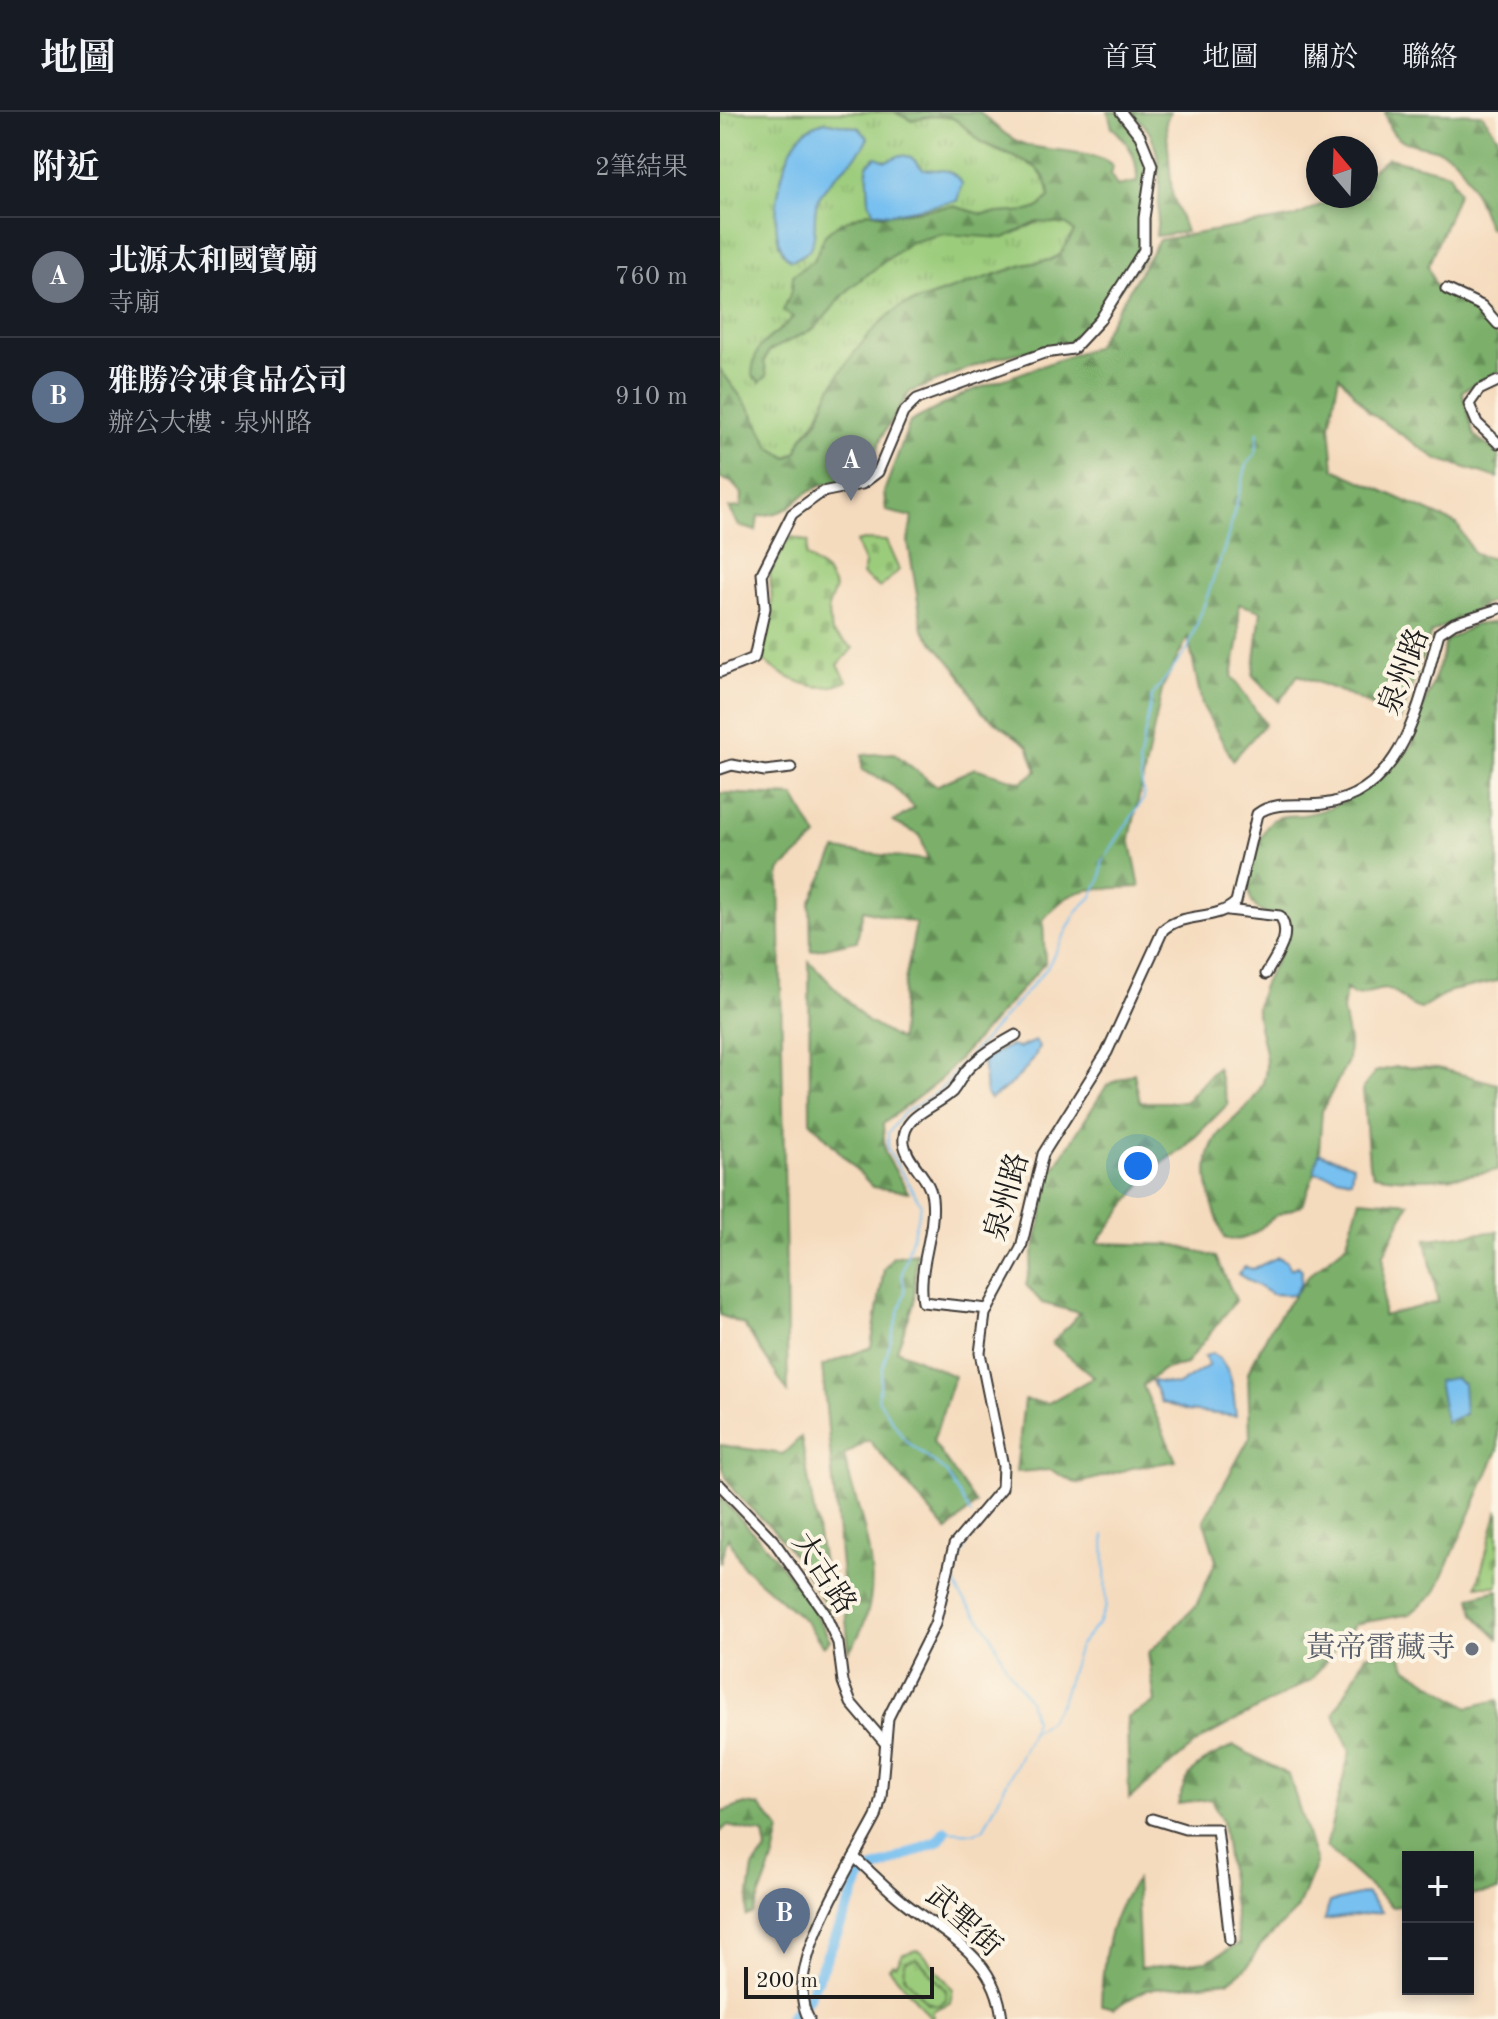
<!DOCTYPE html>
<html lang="zh-TW">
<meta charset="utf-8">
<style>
body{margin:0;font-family:"Old Standard TT","Noto Serif TC",serif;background:#20242c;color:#f1f3f6}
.controls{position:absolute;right:24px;bottom:24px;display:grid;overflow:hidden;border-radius:0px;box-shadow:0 4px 12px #0003}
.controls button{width:72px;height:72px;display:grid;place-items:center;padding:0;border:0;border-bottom:2px solid #363941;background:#171b24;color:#f1f3f6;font:40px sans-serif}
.compass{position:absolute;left:586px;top:24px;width:72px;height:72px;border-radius:50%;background:#171b24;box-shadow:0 4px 12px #0003;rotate:341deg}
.scale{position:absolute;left:24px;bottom:20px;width:190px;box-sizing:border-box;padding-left:8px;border:4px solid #1c1c1c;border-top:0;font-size:22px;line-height:28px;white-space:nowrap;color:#1c1c1c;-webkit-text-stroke:6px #fcf5e5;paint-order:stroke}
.you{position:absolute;left:418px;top:1054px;width:28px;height:28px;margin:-20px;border:6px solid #fff;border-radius:50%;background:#1a73e8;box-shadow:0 0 0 12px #1a73e833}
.badge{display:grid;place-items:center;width:52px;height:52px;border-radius:50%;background:#1f6fb2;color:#fff;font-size:26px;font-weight:700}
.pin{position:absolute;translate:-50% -66px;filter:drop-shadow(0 2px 4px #0008)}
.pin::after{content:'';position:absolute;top:42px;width:28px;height:24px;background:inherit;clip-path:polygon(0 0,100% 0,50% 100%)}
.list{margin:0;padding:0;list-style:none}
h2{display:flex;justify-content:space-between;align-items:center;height:104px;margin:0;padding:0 32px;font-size:34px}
h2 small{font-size:26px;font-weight:400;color:#9ea1a6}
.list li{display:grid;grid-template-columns:52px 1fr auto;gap:24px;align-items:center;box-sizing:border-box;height:120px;padding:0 32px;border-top:2px solid #363941}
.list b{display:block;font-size:30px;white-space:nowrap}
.list p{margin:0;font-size:26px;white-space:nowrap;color:#9ea1a6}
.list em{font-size:26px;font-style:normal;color:#9ea1a6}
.map{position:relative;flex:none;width:778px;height:1907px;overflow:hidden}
header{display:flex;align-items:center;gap:48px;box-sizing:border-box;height:112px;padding:0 40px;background:#171b24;border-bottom:2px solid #363941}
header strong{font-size:38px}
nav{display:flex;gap:44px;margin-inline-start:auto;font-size:28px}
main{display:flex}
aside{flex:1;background:#171b24}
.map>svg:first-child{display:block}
.grass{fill:url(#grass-tufts);stroke:#5c744c;stroke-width:2}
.forest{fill:url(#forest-firs);stroke:#4c6644;stroke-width:2}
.cemetery{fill:url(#cemetery-stones);stroke:#5c744c;stroke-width:2}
.garden{fill:#9bcc7b;stroke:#5c744c;stroke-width:2;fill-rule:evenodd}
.water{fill:#77c0f0;stroke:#4a6e86;stroke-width:2}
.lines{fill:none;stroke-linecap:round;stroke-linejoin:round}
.stream{stroke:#77c0f0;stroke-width:2}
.river{stroke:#77c0f0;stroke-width:11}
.minor-casing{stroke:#3d3934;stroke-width:13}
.minor{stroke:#fff;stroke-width:9}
.worship-dot{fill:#6b7280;stroke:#fcf5e5;stroke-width:3}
.labels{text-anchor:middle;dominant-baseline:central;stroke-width:8;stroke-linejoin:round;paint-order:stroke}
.street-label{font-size:30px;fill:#1c1c1c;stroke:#fcf5e5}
.worship-label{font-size:30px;fill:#5b616d;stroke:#fcf5e5;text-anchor:end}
</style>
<header>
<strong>地圖</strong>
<nav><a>首頁</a><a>地圖</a><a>關於</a><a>聯絡</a></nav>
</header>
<main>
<aside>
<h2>附近<small>2筆結果</small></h2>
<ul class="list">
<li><span class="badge" style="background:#6b7280">A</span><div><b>北源太和國寶廟</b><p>寺廟</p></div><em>760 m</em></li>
<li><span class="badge" style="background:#5c6f8a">B</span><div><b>雅勝冷凍食品公司</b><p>辦公大樓 · 泉州路</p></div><em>910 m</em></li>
</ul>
</aside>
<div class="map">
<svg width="778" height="1907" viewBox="0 0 778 1907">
<defs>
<pattern id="grass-tufts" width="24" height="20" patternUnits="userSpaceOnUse" patternTransform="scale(2)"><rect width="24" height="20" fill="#9bcc7b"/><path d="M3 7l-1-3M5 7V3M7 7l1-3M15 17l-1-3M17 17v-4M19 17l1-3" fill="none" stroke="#85af6a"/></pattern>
<pattern id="forest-firs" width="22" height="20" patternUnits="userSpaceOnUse" patternTransform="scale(2)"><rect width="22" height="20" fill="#7cb06b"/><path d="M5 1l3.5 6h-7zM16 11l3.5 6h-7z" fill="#658e57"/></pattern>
<pattern id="cemetery-stones" width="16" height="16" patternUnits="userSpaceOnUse" patternTransform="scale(2)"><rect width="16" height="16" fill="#9bcc7b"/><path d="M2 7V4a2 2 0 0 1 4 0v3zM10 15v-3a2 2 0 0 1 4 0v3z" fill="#85af6a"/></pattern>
</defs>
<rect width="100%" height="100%" fill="#fcf5e5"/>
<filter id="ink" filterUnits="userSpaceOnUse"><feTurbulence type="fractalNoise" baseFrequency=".0125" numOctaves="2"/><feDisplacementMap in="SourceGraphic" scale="16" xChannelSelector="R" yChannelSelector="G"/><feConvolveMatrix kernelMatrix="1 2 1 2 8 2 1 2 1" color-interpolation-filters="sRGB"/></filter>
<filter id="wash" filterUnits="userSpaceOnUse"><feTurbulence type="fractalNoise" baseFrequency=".006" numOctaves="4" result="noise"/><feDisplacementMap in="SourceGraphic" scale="32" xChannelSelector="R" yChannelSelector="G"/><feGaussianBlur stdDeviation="1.8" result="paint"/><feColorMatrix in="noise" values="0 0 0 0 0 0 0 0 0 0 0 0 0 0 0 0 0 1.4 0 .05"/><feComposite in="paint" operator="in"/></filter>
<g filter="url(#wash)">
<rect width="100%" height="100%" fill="#f5dbbe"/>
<g class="grass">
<path d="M0,0H175L192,9L208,4L234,6L264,32L316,55L329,74V85L354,120L340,143L330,148L303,153L182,194L105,287C100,310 80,321 77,340L64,347L50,335L32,300L0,257Z"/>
<path d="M197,1846L226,1879V1887L220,1893C202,1894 177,1865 186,1849Z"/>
</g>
<g class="forest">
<path d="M175,0H260C272,12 290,28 307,33C329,40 377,37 393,54L391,63L397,74L417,70C418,45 409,31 392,15L388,0H401L429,50L426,140L421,151L357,228L272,247L190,280L162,324L149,361C134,373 117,367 100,374C70,386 79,400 38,404L36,419L19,414L9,396L21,395L22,382L11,370L0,366V257L32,300L50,335L68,346L77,340C79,324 93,319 100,304C103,298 103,292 106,286C119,257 155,210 182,194L304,153L330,148L340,143L354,120L347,113L318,110L284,126L222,122L189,131L131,175L95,216L49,239L44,249L47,264L40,270L32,263C35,224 52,230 73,205L63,199L72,178L73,163L94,148L105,123L118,112L148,100L163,103L233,94L262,102L308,99L318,96L329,85C329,48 291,46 265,32C253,26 242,9 230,5C218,1 204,6 192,9Z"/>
<path d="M410,0H450L446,10L452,81L466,120L436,124C439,94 446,38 424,13C420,8 415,5 410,0Z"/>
<path d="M665,0L762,2L778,25V118L768,115C763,100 747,59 736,48C708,24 672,46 665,0Z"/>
<path d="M668,46L729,61L739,80L708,154L716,175L764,203L778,227V260L742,279L754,323L778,342V366L717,347L649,300L619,263L610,313L614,357L737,412L754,442L778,448V486L711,521L680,608L630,583L578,563L559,590L533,564L541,499L519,492V527L512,564L545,612L513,648L482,593L468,525L443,574L410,726L420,775C375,778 353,770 323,808L325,851L219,969L163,1012L165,1041L188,1080L153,1075L90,1009L89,849L147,909L180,928L183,880L196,811L143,798L137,829L91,839L90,791L116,738L208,748L200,723L173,710L194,696L171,672L142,658V643L174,641L216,674L255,656L301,670L317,659L308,634L262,600L240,562L203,518L188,430L192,405L166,399L164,380L190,310L248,280L375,235L439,128L575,105L619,84H646V63Z"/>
<path d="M778,510V869L731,879L701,897C687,894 684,886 673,879C662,873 645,884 633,883L626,876L623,899L629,929L628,949L602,999L598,1053L582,1093C573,1098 557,1101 551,1107C537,1120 525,1132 504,1126C492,1091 473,1048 504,1016C517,1004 533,991 541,975C555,946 535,919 537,896C541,862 567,845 565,811C554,805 536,800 531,788C525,772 539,718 553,708C564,701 576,705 588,702C620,696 660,670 681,646C702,624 693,621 702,598C712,574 720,554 726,529L754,513Z"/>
<polygon points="0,681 74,684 97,725 59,759 68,1280 24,1213 0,1203"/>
<polygon points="497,955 508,992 464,1036 433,1057 377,1131 456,1133 496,1145 516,1188 466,1252 442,1258 423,1274 456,1349 412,1356 357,1372 331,1358 296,1360 304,1288 328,1291 374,1265 332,1231 360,1201 322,1191 306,1173 332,1060 387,973 414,961 420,990 465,990"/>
<path d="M676,955L718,956L778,972V1058C737,1066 695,1071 654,1063L649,1053L643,976L655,960Z"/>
<polygon points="640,1087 689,1091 664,1142 663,1204 718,1190 706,1127 778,1119 778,1338 716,1480 690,1502 635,1512 591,1568 483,1626 409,1687 407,1606 435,1590 428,1541 476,1494 496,1449 484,1408 530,1325 528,1260 550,1217 589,1163 626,1133"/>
<path d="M196,1141L194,1191L177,1238L234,1264L213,1330L256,1392L227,1419L149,1328L124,1343C139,1410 175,1476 129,1539L102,1254L151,1235L164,1157L173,1145Z"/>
<path d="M81,1325L112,1503C95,1477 79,1448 59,1424C31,1392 0,1382 0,1333L63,1342Z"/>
<path d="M0,1385C42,1429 83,1473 110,1528L103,1534L86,1510L23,1455L8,1425L0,1451Z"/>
<polygon points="778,1478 778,1526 754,1502 751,1485"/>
<polygon points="679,1541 687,1556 749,1595 778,1588 778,1779 748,1784 748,1745 688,1745 688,1793 672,1795 606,1735 630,1639 614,1602 646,1543"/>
<path d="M514,1634L569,1663L596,1751L577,1798L540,1834L528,1854L509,1869L426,1878L394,1896L381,1893C382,1849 388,1804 416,1768L420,1856L487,1849L519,1832L502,1709L491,1687L458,1692C466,1655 483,1649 514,1634Z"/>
<polygon points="25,1692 40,1694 60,1718 54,1746 33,1802 26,1804 33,1755 47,1738 44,1722 7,1714 0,1720 0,1701"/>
</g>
<g class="cemetery">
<path d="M69,424L88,430L86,444L106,460L115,476L108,496L112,521L133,536L118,553L127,569C100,584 64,567 43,548L52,490L50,461Z"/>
<polygon points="143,428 166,429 179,458 160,476 142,463 145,453 136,430"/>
<polygon points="778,1398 778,1474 757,1474"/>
</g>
<path class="garden" d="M196,1838L202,1840L233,1877L230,1891L212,1899L214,1904L211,1906L169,1856L173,1852L176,1854L183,1842ZM197,1846L226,1878V1887L220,1893L207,1891L184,1864L185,1849Z"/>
<g class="water">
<path d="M104,9L139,16L148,26C136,53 106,64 97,91C90,113 105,139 71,148C43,131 60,49 78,26C84,18 95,13 104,9Z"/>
<path d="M181,43L191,45L203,57C222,59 229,54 242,71L237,89L169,102L154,100L149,89L147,53L156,45L166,49Z"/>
<path d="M315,929L319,934C313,955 288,976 270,987L266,982L263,947L289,934L299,936Z"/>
<polygon points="599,1041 633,1053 631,1068 594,1060"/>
<polygon points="558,1145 566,1149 570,1157 578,1154 582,1158 581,1171 574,1183 551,1182 518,1162 525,1155 533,1157"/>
<path d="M492,1241C514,1254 513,1281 516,1304L467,1299L441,1290L432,1269L458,1273L489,1253L484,1245Z"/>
<polygon points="734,1266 743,1272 745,1302 726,1310 718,1269"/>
<polygon points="646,1781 662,1800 604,1808 610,1790"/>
</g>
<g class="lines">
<g class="stream">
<polyline points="251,1402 226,1360 185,1328 158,1287 162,1258 185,1180 182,1162 201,1092 168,1038 168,1021 184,1001 219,979 327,856 357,799 371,786 381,766 382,750 424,686 419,652 432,584 468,537 505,434 527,352 536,341 538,320"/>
<polyline points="235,1462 251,1420"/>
<polyline points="311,1621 328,1609 341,1590 359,1534 378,1512 386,1494 384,1423"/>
<polyline points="225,1719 255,1721 264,1716 309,1626 314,1608 309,1588 286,1554 268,1517 241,1484 234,1467"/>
</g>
<polyline class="river" points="69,1907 89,1885 142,1763 218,1729 225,1719"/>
</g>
</g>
<g filter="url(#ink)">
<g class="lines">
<g class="minor-casing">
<g id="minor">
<polyline points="726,177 762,194 778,212"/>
<polyline points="778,269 759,278 749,292 757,311 778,331"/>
<polyline points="0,560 34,546 45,496 42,461 72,402 102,380 142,372 158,360 183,301 197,287 324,241 353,237 380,208 424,138 424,106 432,53 420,24 401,0"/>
<polyline points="0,657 12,653 45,659 71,656"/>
<path d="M508,798L560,804C573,825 556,843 546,862"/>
<path d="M268,1197L203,1190C197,1155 216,1122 212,1086C210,1065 187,1051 184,1031C181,1003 215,996 232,980C237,974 241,966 246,959C260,943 278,933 296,923"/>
<polyline points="0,1373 53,1428 104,1500 118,1531 123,1570 131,1591 165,1631"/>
<polyline points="432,1707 465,1717 497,1717 510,1828"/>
<path d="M134,1745C151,1760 167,1777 185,1791C229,1826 276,1845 282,1907"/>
<path d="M89,1907C60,1859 132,1752 156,1705L161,1685L168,1606L215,1512L234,1433L282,1376L283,1354L260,1241L265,1202L301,1136L323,1042L387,940L443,818C464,799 496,810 516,790L537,702C555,688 581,695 603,692C685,681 700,587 719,521L734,511L778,497"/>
</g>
</g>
<use href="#minor" class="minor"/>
</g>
</g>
<circle class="worship-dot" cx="752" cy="1537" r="8"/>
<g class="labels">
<g class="street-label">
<text transform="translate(685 560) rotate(-69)">泉州路</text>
<text transform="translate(288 1085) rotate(-74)">泉州路</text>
<text transform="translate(103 1462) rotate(57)">大古路</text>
<text transform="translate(243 1810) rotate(42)">武聖街</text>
</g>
<g class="worship-label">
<text x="736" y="1537">黃帝雷藏寺</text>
</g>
</g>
</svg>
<div class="controls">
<button>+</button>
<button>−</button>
</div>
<svg class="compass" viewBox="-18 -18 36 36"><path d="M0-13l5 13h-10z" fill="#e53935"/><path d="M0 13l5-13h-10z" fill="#9ea1a6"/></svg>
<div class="scale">200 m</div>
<div class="you"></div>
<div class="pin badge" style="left:131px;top:389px;background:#6b7280">A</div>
<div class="pin badge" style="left:64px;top:1842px;background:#5c6f8a">B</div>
</div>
</main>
